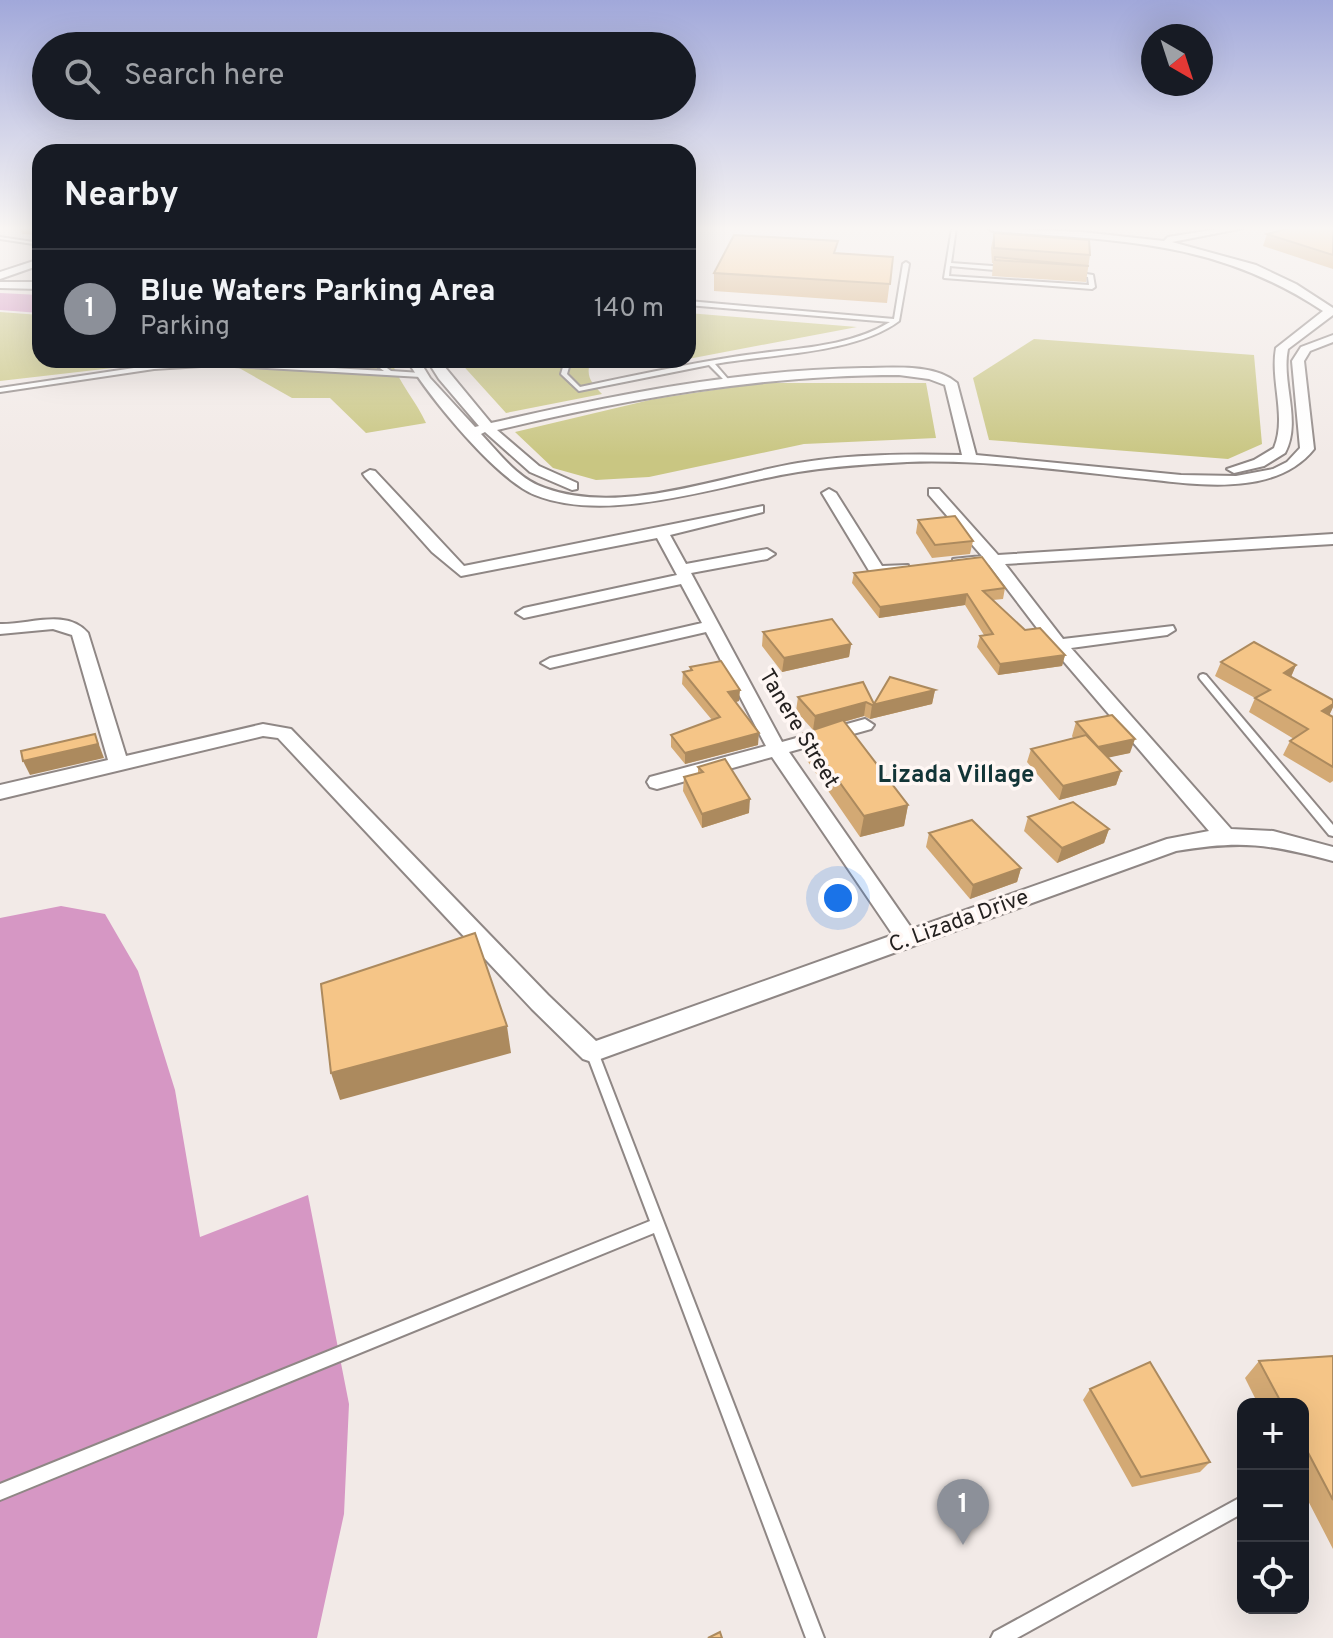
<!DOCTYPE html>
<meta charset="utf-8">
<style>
body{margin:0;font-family:Overpass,sans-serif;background:#20242c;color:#f1f3f6}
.controls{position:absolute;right:24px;bottom:24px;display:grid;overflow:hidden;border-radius:16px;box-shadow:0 8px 32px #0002}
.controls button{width:72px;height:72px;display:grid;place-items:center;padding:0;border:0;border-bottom:2px solid #363941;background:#171b24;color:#f1f3f6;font:40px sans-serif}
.compass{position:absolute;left:1141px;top:24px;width:72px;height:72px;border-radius:50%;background:#171b24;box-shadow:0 8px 32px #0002;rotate:141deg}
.you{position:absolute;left:838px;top:898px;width:28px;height:28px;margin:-20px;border:6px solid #fff;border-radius:50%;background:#1a73e8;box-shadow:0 0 0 12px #1a73e833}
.badge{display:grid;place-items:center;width:52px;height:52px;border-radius:50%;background:#8c9099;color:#fff;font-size:26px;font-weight:700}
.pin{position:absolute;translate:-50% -66px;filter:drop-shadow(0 2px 4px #0008)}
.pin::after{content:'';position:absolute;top:42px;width:28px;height:24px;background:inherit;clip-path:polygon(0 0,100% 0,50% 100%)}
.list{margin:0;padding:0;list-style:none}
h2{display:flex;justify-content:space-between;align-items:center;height:104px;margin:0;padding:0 32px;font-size:34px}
h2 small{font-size:26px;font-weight:400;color:#9ea1a6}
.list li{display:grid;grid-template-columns:52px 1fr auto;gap:24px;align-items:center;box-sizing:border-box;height:120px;padding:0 32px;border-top:2px solid #363941}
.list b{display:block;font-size:30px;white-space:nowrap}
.list p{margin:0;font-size:26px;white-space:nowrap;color:#9ea1a6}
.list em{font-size:26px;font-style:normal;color:#9ea1a6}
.icon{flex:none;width:44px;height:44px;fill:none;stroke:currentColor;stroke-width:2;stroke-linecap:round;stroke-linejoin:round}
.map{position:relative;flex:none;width:1333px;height:1638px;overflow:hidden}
.search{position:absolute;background:#171b24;box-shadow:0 8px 32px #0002;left:32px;top:32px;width:664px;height:88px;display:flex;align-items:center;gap:20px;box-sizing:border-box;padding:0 28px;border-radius:44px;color:#9ea1a6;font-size:30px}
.panel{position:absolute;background:#171b24;box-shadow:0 8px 32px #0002;left:32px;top:144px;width:664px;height:224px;border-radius:24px}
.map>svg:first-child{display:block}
.green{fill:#c9c682}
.water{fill:#d697c4}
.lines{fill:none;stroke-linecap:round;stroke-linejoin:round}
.lane-casing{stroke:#8f8785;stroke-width:4}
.street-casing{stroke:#8f8785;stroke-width:4}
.lane{fill:#fff;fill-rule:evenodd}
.street{fill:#fff;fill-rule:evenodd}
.wall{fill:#d3a974}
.shaded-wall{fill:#ac8a5e}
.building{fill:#f5c587;stroke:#ac8a5e;stroke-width:2}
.labels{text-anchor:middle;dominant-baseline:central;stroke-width:7;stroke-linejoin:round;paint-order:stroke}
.street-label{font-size:22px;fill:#242120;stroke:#fff7f4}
.neighbourhood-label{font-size:24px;font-weight:bold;fill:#123537;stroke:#fff7f4}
</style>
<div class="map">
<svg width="1333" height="1638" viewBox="0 0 1333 1638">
<rect width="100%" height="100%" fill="#f2eae7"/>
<g class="green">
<polygon points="0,312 40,315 40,360 182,360 0,381"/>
<polygon points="688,313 857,327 688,359"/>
<polygon points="1034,339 1254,355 1262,444 1228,459 989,440 973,378"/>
<path d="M225,360H391C399,383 416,401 426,423L366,433L330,398H292Z"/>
<path d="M458,360H591C585,376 591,382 602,394L506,413Z"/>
<polygon points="760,383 926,383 936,438 804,444 649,477 596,480 553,468 515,432 654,399"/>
</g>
<g class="water">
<polygon points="0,293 40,295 40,313 0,310"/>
<polygon points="61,906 105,914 138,971 175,1090 200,1237 308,1195 349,1404 344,1514 317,1638 0,1638 0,918"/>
</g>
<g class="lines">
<g class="lane-casing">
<g id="lane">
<polygon points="952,228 956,228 951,263 1006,267 1009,269 1006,271 950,266 949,276 1089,285 1088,277 1072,275 1072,273 1074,272 1093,275 1095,287 1092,289 944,278"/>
<polygon points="0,237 40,243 40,245 0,239"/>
<path d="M906,262L909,264L899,321C855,354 769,354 715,364L728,379L725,381L709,365L579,391L561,374L565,360H571L567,374L580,387C631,376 682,365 733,357C785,348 844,350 890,322L688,305V301L894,319L903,264Z"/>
<polygon points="369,360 376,360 391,371 421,373 424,375 421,377 217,365 154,369 0,392 0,388 154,365 217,361 384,371"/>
<polygon points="1203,674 1206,675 1333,825 1333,836 1329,835 1200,679 1199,677 1200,675"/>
<polygon points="592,1047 596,1048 598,1052 824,1638 806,1638 654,1233 0,1500 0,1484 650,1221 586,1052 588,1048"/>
<polygon points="1243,1496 1243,1513 1017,1638 991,1638 994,1632"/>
</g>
</g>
<g class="street-casing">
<g id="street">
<path d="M988,228L1082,232L1164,241L1168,237L1224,228H1244L1172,242L1256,265L1296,284L1333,308V315L1288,349C1281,383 1302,421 1285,453L1264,466L1234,473L1227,469L1254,460L1274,448C1287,417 1270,381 1276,348L1323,311C1214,239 1117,241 993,231Z"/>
<polygon points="40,259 40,265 0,279 0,272"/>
<polygon points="0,282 40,282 40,289 0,288"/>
<path d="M1333,335V342L1310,351L1304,361L1314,449C1278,494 1207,486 1155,480C1073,472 990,459 907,462C871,464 833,466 798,472C721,484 610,525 535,495C496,479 429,397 407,360H419L430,378L475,427L479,426L439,379L427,360H439L491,423C614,395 736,370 863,368C892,368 934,363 957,383L976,455L1181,475L1236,476L1273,469L1287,462L1300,448L1292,361L1301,347ZM899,375L929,379L945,385L962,455C908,454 852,454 798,463C721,476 621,516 545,488C518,479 500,454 481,434L485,432L530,472L572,490L577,489V483L539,466L497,430C631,398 762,375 899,375Z"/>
<path d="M370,470L375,471L464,566L763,506V512L670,535L686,564L767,549L775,554L767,559L691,573L782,742L865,719L874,725L871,729L789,752L912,929L1167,839L1209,831L1053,649L989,565H953V559L982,556L929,495V489H939L998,555L1333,534V544L1005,564L1063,639L1173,626L1175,630L1167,635L1071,648L1231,829L1273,831L1333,847V861C1269,844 1242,840 1176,851L592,1062L583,1059L532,1009L278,738L263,736L0,799V785L108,760L72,635L53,629L0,634V624C29,625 66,608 88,633L126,756L263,724L291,729L548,995L596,1041L893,935L772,757L657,789L650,787L647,782L650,777L766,746L706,632L550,668L541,663L550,658L702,623L681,584L524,618L516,613L524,608L677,575L657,538L461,576L432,552L365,477L363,474Z"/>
<polygon points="829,489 836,493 882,566 908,565 908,571 871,574 822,493"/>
</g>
</g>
<use href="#lane" class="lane"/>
<use href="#street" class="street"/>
</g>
<g class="wall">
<polygon points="20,228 40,228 40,235 22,234"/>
<polygon points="1333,228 1333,269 1263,246 1267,234"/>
<polygon points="994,233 1090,255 1086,282 992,276 993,263 992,263 991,248"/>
<polygon points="837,253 893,257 887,303 714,291 714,273"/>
<polygon points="918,520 973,541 970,554 932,558 916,533"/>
<polygon points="854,573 1005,588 1003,599 993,600 1025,630 1065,655 1062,666 998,675 977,647 980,636 984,635 965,605 879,618 852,583"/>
<polygon points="763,632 851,644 849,657 782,672 762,646"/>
<polygon points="1221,662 1296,665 1291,677 1333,707 1329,715 1333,717 1333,781 1330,783 1283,755 1290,741 1294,739 1249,712 1255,698 1215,676"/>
<polygon points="690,667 739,701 736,702 758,745 685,764 671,747 671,735 712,720 682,684 683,672 690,670"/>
<polygon points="863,682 874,704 935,690 932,704 870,719 864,716 844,722 908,805 904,826 860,837 802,753 804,733 813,730 796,711 798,697"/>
<polygon points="1076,722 1130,753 1108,757 1121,771 1116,785 1059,800 1027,762 1031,749 1073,738 1072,736"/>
<polygon points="698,767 749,813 702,828 683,791 684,777 698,773"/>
<polygon points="1028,817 1109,829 1104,843 1057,863 1024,831"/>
<polygon points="929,833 1021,868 1017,882 970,899 926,847"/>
<polygon points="1333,1356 1333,1549 1303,1491 1303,1404 1258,1404 1245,1378 1259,1361"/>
<polygon points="1090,1389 1210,1462 1200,1472 1132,1487 1083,1400"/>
</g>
<g class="shaded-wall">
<polygon points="967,594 965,605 879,618 880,607"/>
<polygon points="851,644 849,657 782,672 784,658"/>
<polygon points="1065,655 1062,666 998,675 1000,664"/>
<polygon points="1296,665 1290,679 1284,673"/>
<polygon points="740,690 739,701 728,704 728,692"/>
<polygon points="935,690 932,704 870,719 872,705"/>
<polygon points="866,702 864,716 813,730 815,716"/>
<polygon points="1333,704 1333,707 1329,716 1322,711"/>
<polygon points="759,733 758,745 685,764 685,753"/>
<polygon points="95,734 104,758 30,775 23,761"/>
<polygon points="1135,739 1130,753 1093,761 1098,747"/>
<polygon points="1121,771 1116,785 1059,800 1063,786"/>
<polygon points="750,799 749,813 702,828 702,814"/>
<polygon points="908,805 904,826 860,837 864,816"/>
<polygon points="1109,829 1104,843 1057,863 1062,848"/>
<polygon points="1021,868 1017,882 970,899 973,885"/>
<polygon points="507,1026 511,1053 340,1100 331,1073"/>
</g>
<g class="building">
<polygon points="1289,228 1333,228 1333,255 1267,234"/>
<polygon points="994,233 1089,240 1090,255 994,248"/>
<polygon points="734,235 838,241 834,253 893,257 890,284 714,273"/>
<polygon points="995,257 1089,266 995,260"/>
<polygon points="955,516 973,541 935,545 918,520"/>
<polygon points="982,557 1005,588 983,591 1025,630 1040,628 1065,655 1000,664 980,636 993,634 967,594 880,607 854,573"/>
<polygon points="832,619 851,644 784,658 763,632"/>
<polygon points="1254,642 1296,665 1284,673 1333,700 1333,704 1322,711 1333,717 1333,767 1290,741 1308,729 1255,698 1270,690 1221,662"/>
<polygon points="721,661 740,690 728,692 759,733 685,753 671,735 720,717 683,672 692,670 690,667"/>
<polygon points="890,677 935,690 872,705 866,702 815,716 798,697 863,682 874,704"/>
<polygon points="1112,715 1135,739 1098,747 1076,722"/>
<polygon points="843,720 908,805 864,816 804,733"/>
<polygon points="95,734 98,744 23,761 21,751"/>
<polygon points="1086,735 1121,771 1063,786 1031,749"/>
<polygon points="725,759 750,799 702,814 684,777 703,772 698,767"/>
<polygon points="1073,802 1109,829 1062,848 1028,817"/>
<polygon points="972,820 1021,868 973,885 929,833"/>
<polygon points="475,933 507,1026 331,1073 321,984"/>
<polygon points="1333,1356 1333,1500 1303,1443 1303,1404 1282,1404 1259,1361"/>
<polygon points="1150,1362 1210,1462 1141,1477 1090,1389"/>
<polygon points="720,1632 722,1638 708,1638"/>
</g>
<linearGradient id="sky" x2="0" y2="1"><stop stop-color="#a1a8da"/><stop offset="0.5" stop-color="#f9f6f4"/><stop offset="1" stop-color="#f9f6f4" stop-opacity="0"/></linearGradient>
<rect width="1333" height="457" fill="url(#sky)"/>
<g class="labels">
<g class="street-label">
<text transform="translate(798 729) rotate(59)">Tanere Street</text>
<text transform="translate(959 922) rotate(-20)">C. Lizada Drive</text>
</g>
<g class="neighbourhood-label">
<text x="956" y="776">Lizada Village</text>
</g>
</g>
</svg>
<div class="controls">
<button>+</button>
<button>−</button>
<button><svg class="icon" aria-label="locate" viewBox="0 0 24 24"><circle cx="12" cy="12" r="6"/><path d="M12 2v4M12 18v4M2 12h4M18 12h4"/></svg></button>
</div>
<svg class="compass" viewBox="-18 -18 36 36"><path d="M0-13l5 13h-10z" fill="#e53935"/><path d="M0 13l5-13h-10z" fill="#9ea1a6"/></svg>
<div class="you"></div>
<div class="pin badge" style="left:963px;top:1545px">1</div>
<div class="search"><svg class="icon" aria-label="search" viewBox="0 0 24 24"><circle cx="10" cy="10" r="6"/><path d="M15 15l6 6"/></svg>Search here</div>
<section class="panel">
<h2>Nearby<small></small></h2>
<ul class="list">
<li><span class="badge">1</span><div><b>Blue Waters Parking Area</b><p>Parking</p></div><em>140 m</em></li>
</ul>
</section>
</div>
